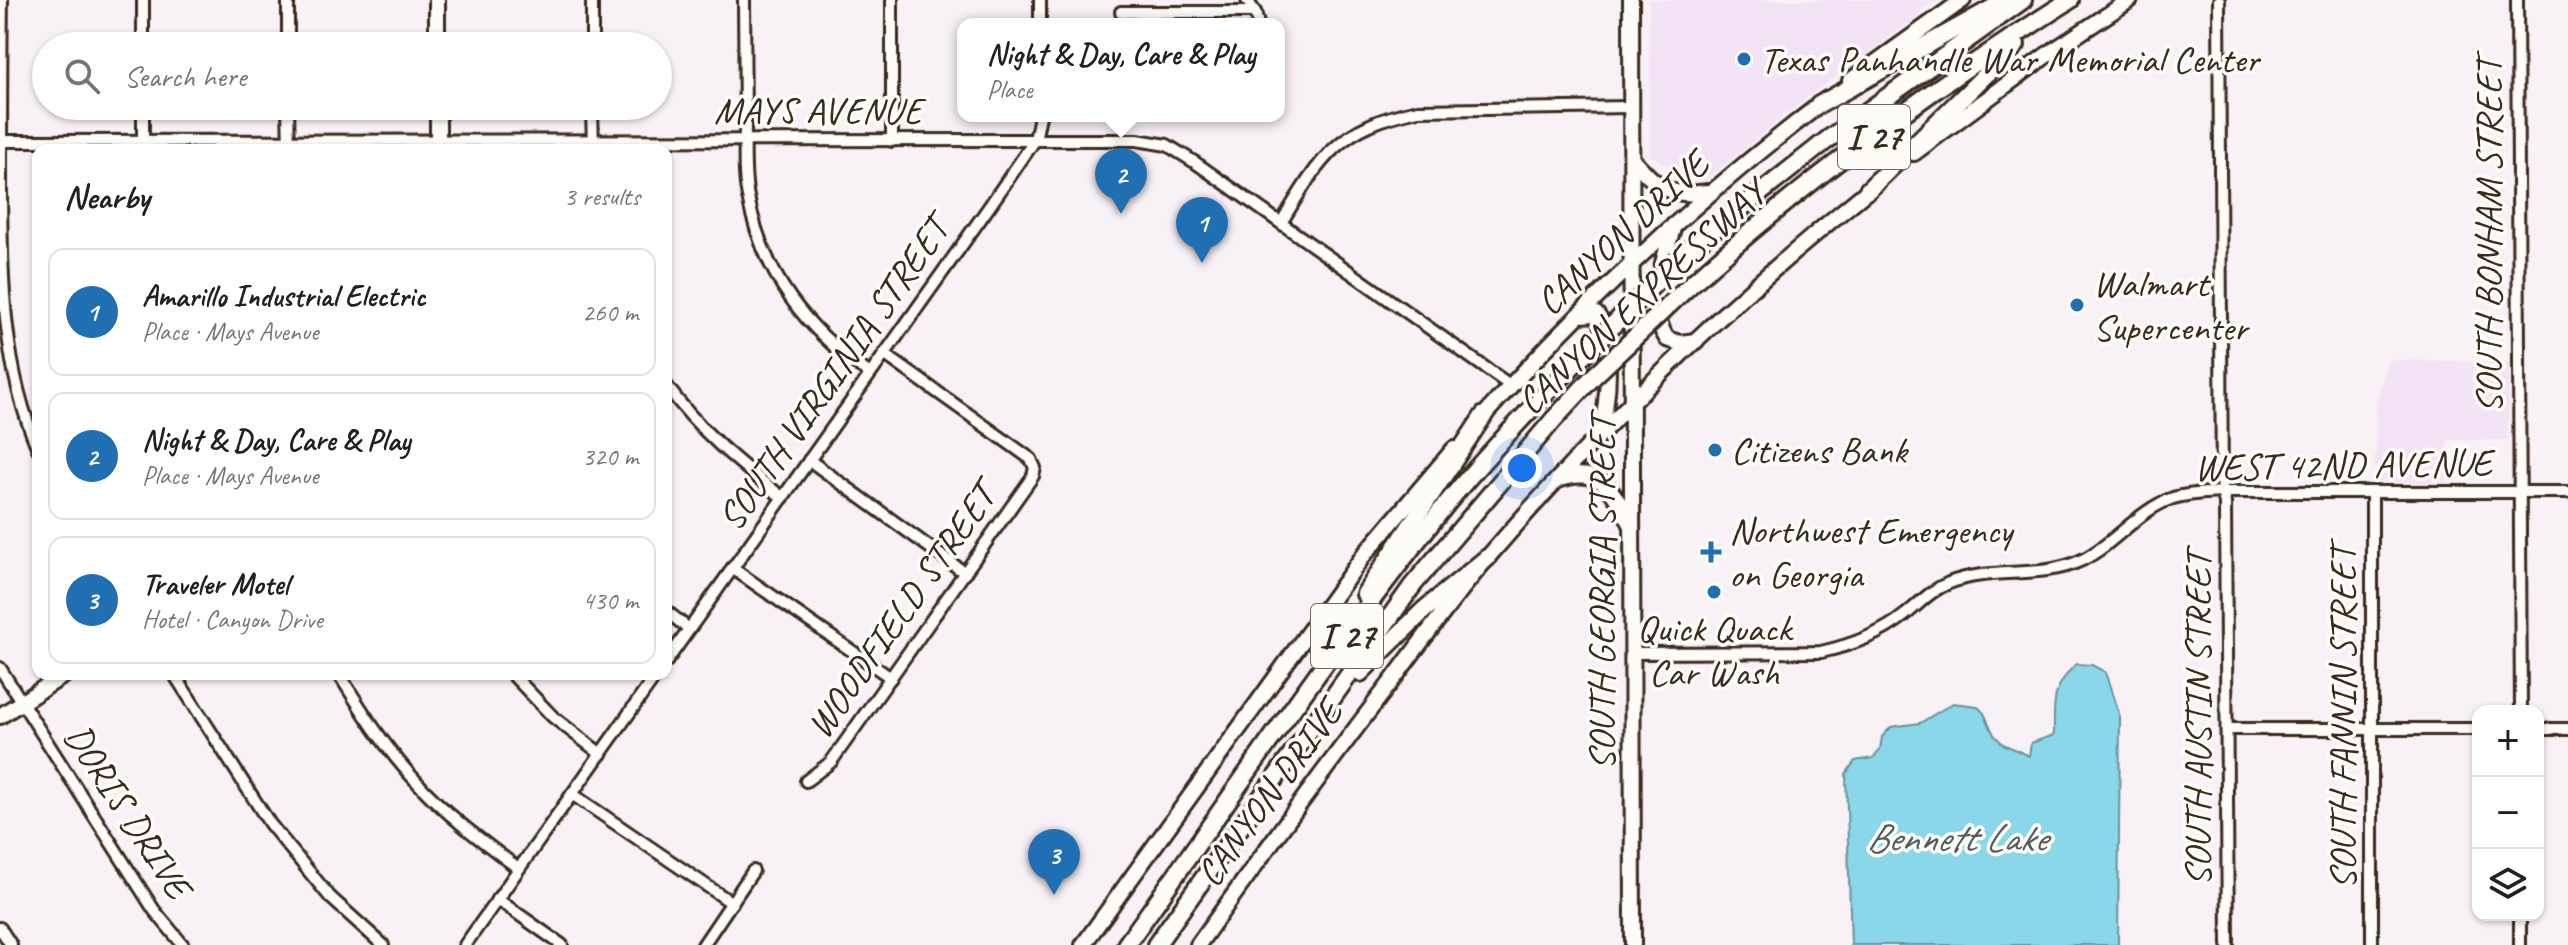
<!DOCTYPE html>
<meta charset="utf-8">
<style>
body{margin:0;font-family:Caveat,sans-serif;background:#f6f6f6;color:#202124}
.controls{position:absolute;right:24px;bottom:24px;display:grid;overflow:hidden;border-radius:16px;box-shadow:0 2px 6px #0004}
.controls button{width:72px;height:72px;display:grid;place-items:center;padding:0;border:0;border-bottom:2px solid #e0e0e0;background:#fff;color:#202124;font:40px sans-serif}
.you{position:absolute;left:1522px;top:468px;width:28px;height:28px;margin:-20px;border:6px solid #fff;border-radius:50%;background:#1a73e8;box-shadow:0 0 0 12px #1a73e833}
.badge{display:grid;place-items:center;width:52px;height:52px;border-radius:50%;background:#1f6fb2;color:#fff;font-size:26px;font-weight:700}
.pin{position:absolute;translate:-50% -66px;filter:drop-shadow(0 2px 4px #0008)}
.pin::after{content:'';position:absolute;top:42px;width:28px;height:24px;background:inherit;clip-path:polygon(0 0,100% 0,50% 100%)}
.popup{position:absolute;left:957px;top:18px;width:328px;height:104px;box-sizing:border-box;display:grid;place-content:center;border-radius:16px;background:#fff;filter:drop-shadow(0 2px 6px #0005);font-size:26px;white-space:nowrap;color:#757577}
.popup b{font-size:30px;color:#202124}
.popup::after{content:'';position:absolute;left:50%;top:100%;margin-left:-16px;border:16px solid transparent;border-top-color:#fff}
.list{margin:0;padding:0;list-style:none}
h2{display:flex;justify-content:space-between;align-items:center;height:104px;margin:0;padding:0 32px;font-size:34px}
h2 small{font-size:26px;font-weight:400;color:#757577}
.list li{display:grid;grid-template-columns:52px 1fr auto;gap:24px;align-items:center;box-sizing:border-box;height:128px;margin:0 16px 16px;padding:0 16px;border:2px solid #e0e0e0;border-radius:16px}
.list b{display:block;font-size:30px;white-space:nowrap}
.list p{margin:0;font-size:26px;white-space:nowrap;color:#757577}
.list em{font-size:26px;font-style:normal;color:#757577}
.icon{flex:none;width:44px;height:44px;fill:none;stroke:currentColor;stroke-width:2;stroke-linecap:round;stroke-linejoin:round}
.map{position:relative;flex:none;width:2568px;height:945px;overflow:hidden}
.search{position:absolute;background:#fff;box-shadow:0 2px 6px #0004;left:32px;top:32px;width:640px;height:88px;display:flex;align-items:center;gap:20px;box-sizing:border-box;padding:0 28px;border-radius:44px;color:#757577;font-size:30px}
.panel{position:absolute;background:#fff;box-shadow:0 2px 6px #0004;left:32px;top:144px;width:640px;height:536px;border-radius:16px}
.map>svg:first-child{display:block}
.built{fill:#f2e4f5}
.water{fill:#8ad7e9;stroke:#6a9298;stroke-width:2}
.lines{fill:none;stroke-linecap:round;stroke-linejoin:round}
.minor-casing{stroke:#3b2a1e;stroke-width:16}
.major-casing{stroke:#3b2a1e;stroke-width:20}
.highway-casing{stroke:#3b2a1e;stroke-width:22}
.minor{stroke:#fdfcf7;stroke-width:10}
.major{stroke:#fdfcf7;stroke-width:14}
.highway{stroke:#fdfcf7;stroke-width:16}
.highway-bridge-casing{stroke:#3b2a1e;stroke-width:22;stroke-linecap:butt}
.highway-bridge{stroke:#fdfcf7;stroke-width:16}
.poi-dot{fill:#1f6fb2;stroke:#fdfcf7;stroke-width:3}
.labels{text-anchor:middle;dominant-baseline:central;stroke-width:7;stroke-linejoin:round;paint-order:stroke}
.shield{fill:#fdfcf7;stroke:#75695f;stroke-width:2}
.shield-label{font-size:36px;font-weight:bold;fill:#3b2a1e}
.poi-label{font-size:38px;fill:#3b2a1e;stroke:#fdfcf7;text-anchor:start}
.street-label{font-size:38px;fill:#3b2a1e;stroke:#fdfcf7}
.water-label{font-size:40px;font-style:italic;fill:#535e5b;stroke:#fdfcf7}
</style>
<div class="map">
<svg width="2568" height="945" viewBox="0 0 2568 945">
<rect width="100%" height="100%" fill="#f8f1f6"/>
<filter id="ink" filterUnits="userSpaceOnUse"><feTurbulence type="fractalNoise" baseFrequency=".0125" numOctaves="2"/><feDisplacementMap in="SourceGraphic" scale="16" xChannelSelector="R" yChannelSelector="G"/><feConvolveMatrix kernelMatrix="1 2 1 2 8 2 1 2 1" color-interpolation-filters="sRGB"/></filter>
<g filter="url(#ink)">
<g class="built">
<polygon points="1649,0 1939,0 1921,10 1920,16 1803,100 1701,184 1650,155"/>
<polygon points="2388,360 2509,362 2508,440 2448,440 2447,483 2375,482 2376,404"/>
</g>
<path class="water" d="M2076,664L2092,665L2105,672L2120,717L2118,945H1851L1846,774L1855,761L1873,758L1880,749L1882,737L1891,727L1920,723L1953,703L1977,706L1984,713L1994,735L2003,744L2029,756L2031,743L2054,735C2054,701 2051,689 2076,664Z"/>
<g class="lines">
<g class="minor-casing">
<g id="minor">
<path d="M2,0C1,63 1,127 1,190C2,279 2,366 38,449"/>
<polyline points="143,0 143,46"/>
<polyline points="288,0 288,46"/>
<polyline points="592,0 592,46"/>
<path d="M744,0C744,41 745,82 745,123C745,147 743,173 748,197C763,275 806,330 870,374"/>
<polyline points="892,0 892,141"/>
<polyline points="1040,0 1040,24"/>
<polyline points="1247,0 1255,12 1258,24"/>
<polyline points="2219,0 2222,492 2225,503 2228,945"/>
<polyline points="2517,0 2521,711"/>
<polyline points="1121,12 1255,12"/>
<polyline points="143,106 143,150"/>
<polyline points="288,106 289,150"/>
<polyline points="592,106 593,150"/>
<polyline points="0,141 1137,140 1167,145 1196,163 1511,386"/>
<path d="M1281,223C1321,157 1338,127 1418,110L1631,107"/>
<path d="M666,385C700,432 738,462 783,498"/>
<polyline points="809,460 965,573"/>
<polyline points="732,568 891,678"/>
<polyline points="666,611 689,629"/>
<path d="M1633,653L1821,652C1852,645 1880,635 1905,615C1920,603 1931,590 1949,583C1991,566 2041,580 2082,560C2115,544 2138,510 2173,498C2189,493 2205,493 2222,492H2568"/>
<polyline points="666,662 989,207 1035,140 1040,116"/>
<polyline points="0,668 154,910 183,945"/>
<polyline points="174,674 270,824 330,897 383,945"/>
<path d="M339,674C362,711 385,748 415,780C445,814 482,841 518,868"/>
<polyline points="512,674 553,717 601,754"/>
<polyline points="2227,729 2478,729"/>
<polyline points="2538,729 2568,729"/>
<polyline points="806,781 831,762 1033,476 1035,468 1031,459 884,354"/>
<polyline points="572,794 732,903"/>
<polyline points="497,899 562,945"/>
<polyline points="0,928 11,945"/>
<polyline points="465,945 657,674"/>
<polyline points="703,945 753,871"/>
<polyline points="2372,945 2372,492"/>
<polyline points="2520,945 2520,915"/>
</g>
</g>
<g class="major-casing">
<g id="major">
<polyline points="437,0 437,46"/>
<polyline points="1631,0 1633,945"/>
<polyline points="1850,81 1963,0"/>
<polyline points="438,106 438,150"/>
<polyline points="1914,153 2048,54 2130,0"/>
<path d="M1632,159C1658,187 1668,198 1709,192"/>
<path d="M1674,225C1664,258 1646,308 1667,339L1680,343L1696,341"/>
<path d="M1580,315L1596,314C1613,331 1610,408 1599,431"/>
<path d="M1479,421C1584,302 1701,195 1827,99"/>
<path d="M1558,480C1601,464 1613,491 1631,524"/>
<polyline points="0,716 66,674"/>
<polyline points="1083,945 1364,555 1454,449"/>
<path d="M1198,945C1262,855 1327,765 1395,677C1425,636 1455,596 1488,557C1605,421 1736,296 1876,184"/>
</g>
</g>
<g class="highway-casing">
<g id="highway">
<polyline points="1819,105 2007,0"/>
<polyline points="1868,190 2016,45"/>
<polyline points="1687,251 1827,140 2023,0"/>
<path d="M1688,287C1805,180 1936,85 2070,0"/>
<polyline points="1365,594 1484,415"/>
<polyline points="1360,673 1424,610 1487,558"/>
<path d="M1126,945C1232,797 1333,644 1448,502C1493,447 1542,397 1592,346"/>
<polyline points="1156,945 1413,585 1554,419 1593,377"/>
</g>
</g>
<use href="#minor" class="minor"/>
<use href="#major" class="major"/>
<use href="#highway" class="highway"/>
<g class="highway-bridge-casing">
<g id="highway-bridge">
<polyline points="1592,346 1687,251"/>
<polyline points="1593,377 1688,287"/>
</g>
</g>
<use href="#highway-bridge" class="highway-bridge"/>
</g>
</g>
<g class="poi-dot">
<circle cx="1744" cy="59" r="8"/>
<circle cx="2077" cy="305" r="8"/>
<circle cx="1715" cy="450" r="8"/>
<path d="M1707 540h8v8h8v8h-8v8h-8v-8h-8v-8h8z"/>
<circle cx="1714" cy="592" r="8"/>
</g>
<g class="labels">
<g class="shield">
<rect x="1838" y="105" width="72" height="64" rx="6"/>
<rect x="1311" y="604" width="72" height="64" rx="6"/>
</g>
<g class="shield-label">
<text x="1874" y="137">I 27</text>
<text x="1347" y="636">I 27</text>
</g>
<g class="poi-label">
<text x="1760" y="59">Texas Panhandle War Memorial Center</text>
<text x="2093" y="283">Walmart<tspan x="2093" dy="44">Supercenter</tspan></text>
<text x="1731" y="450">Citizens Bank</text>
<text x="1729" y="530">Northwest Emergency<tspan x="1729" dy="44">on Georgia</tspan></text>
<text x="1714" y="628" text-anchor="middle">Quick Quack<tspan x="1714" dy="44">Car Wash</tspan></text>
</g>
<g class="street-label">
<text x="818" y="110">MAYS AVENUE</text>
<text transform="translate(1622 233) rotate(-43)">CANYON DRIVE</text>
<text transform="translate(2488 236) rotate(-90)">SOUTH BONHAM STREET</text>
<text transform="translate(1641 297) rotate(-43)">CANYON EXPRESSWAY</text>
<text transform="translate(833 374) rotate(-55)">SOUTH VIRGINIA STREET</text>
<text transform="translate(2343 465) rotate(-1)">WEST 42ND AVENUE</text>
<text transform="translate(1601 593) rotate(-90)">SOUTH GEORGIA STREET</text>
<text transform="translate(901 611) rotate(-55)">WOODFIELD STREET</text>
<text transform="translate(2342 718) rotate(-90)">SOUTH FANNIN STREET</text>
<text transform="translate(2197 719) rotate(-90)">SOUTH AUSTIN STREET</text>
<text transform="translate(1269 793) rotate(-54)">CANYON DRIVE</text>
<text transform="translate(128 811) rotate(57)">DORIS DRIVE</text>
</g>
<g class="water-label">
<text x="1956" y="838">Bennett Lake</text>
</g>
</g>
</svg>
<div class="controls">
<button>+</button>
<button>−</button>
<button><svg class="icon" aria-label="layers" viewBox="0 0 24 24"><path d="M12 4l9 5-9 5-9-5zM3 14l9 5 9-5"/></svg></button>
</div>
<div class="you"></div>
<div class="pin badge" style="left:1202px;top:263px">1</div>
<div class="pin badge" style="left:1121px;top:214px">2</div>
<div class="popup"><b>Night &amp; Day, Care &amp; Play</b>Place</div>
<div class="pin badge" style="left:1054px;top:895px">3</div>
<div class="search"><svg class="icon" aria-label="search" viewBox="0 0 24 24"><circle cx="10" cy="10" r="6"/><path d="M15 15l6 6"/></svg>Search here</div>
<section class="panel">
<h2>Nearby<small>3 results</small></h2>
<ul class="list">
<li><span class="badge">1</span><div><b>Amarillo Industrial Electric</b><p>Place · Mays Avenue</p></div><em>260 m</em></li>
<li><span class="badge">2</span><div><b>Night &amp; Day, Care &amp; Play</b><p>Place · Mays Avenue</p></div><em>320 m</em></li>
<li><span class="badge">3</span><div><b>Traveler Motel</b><p>Hotel · Canyon Drive</p></div><em>430 m</em></li>
</ul>
</section>
</div>
